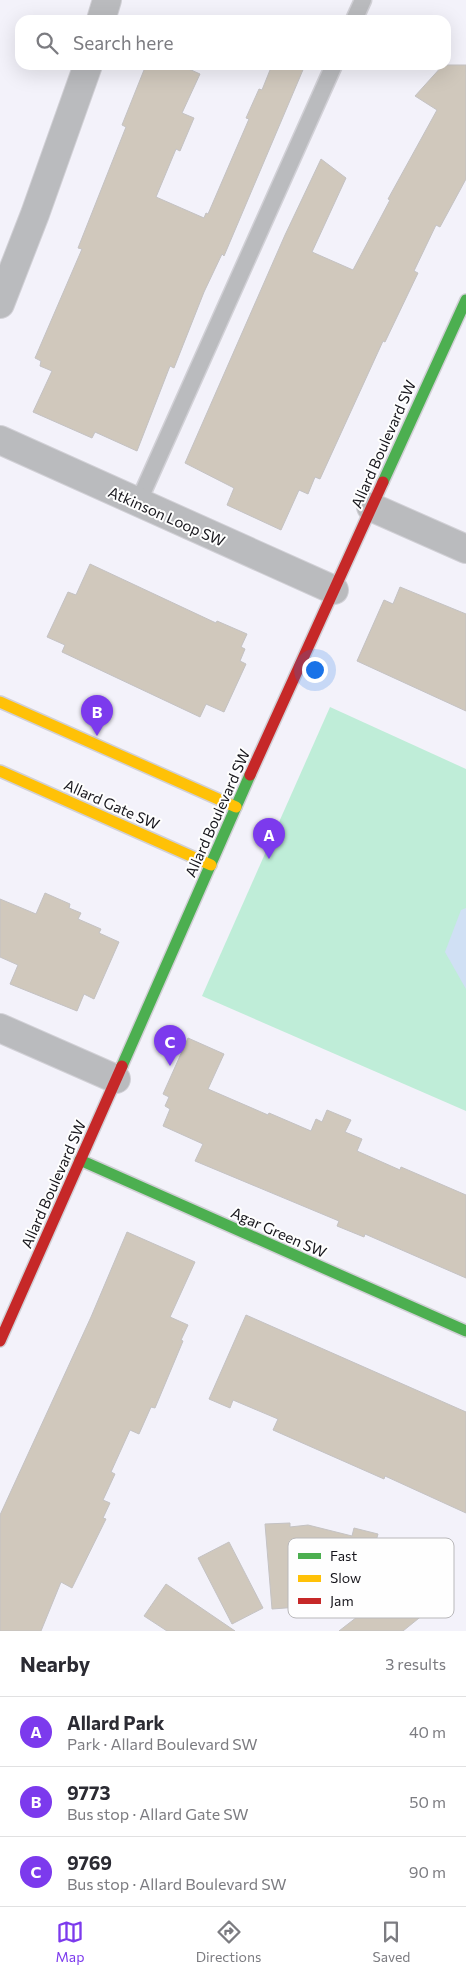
<!DOCTYPE html>
<meta charset="utf-8">
<style>
body{margin:0;font-family:Commissioner,sans-serif;background:#f2f2f3;color:#2b2b33}
.you{position:absolute;left:314px;top:669px;width:18px;height:18px;margin:-12px;border:4px solid #fff;border-radius:50%;background:#1a73e8;box-shadow:0 0 0 8px #1a73e833}
.badge{display:grid;place-items:center;width:32px;height:32px;border-radius:50%;background:#7c3aed;color:#fff;font-size:16px;font-weight:700}
.pin{position:absolute;translate:-50% -41px;filter:drop-shadow(0 1px 2px #0008)}
.pin::after{content:'';position:absolute;top:26px;width:18px;height:15px;background:inherit;clip-path:polygon(0 0,100% 0,50% 100%)}
.list{margin:0;padding:0;list-style:none}
h2{display:flex;justify-content:space-between;align-items:center;height:65px;margin:0;padding:0 20px;font-size:21px}
h2 small{font-size:16px;font-weight:400;color:#7c7c81}
.list li{display:grid;grid-template-columns:32px 1fr auto;gap:15px;align-items:center;box-sizing:border-box;height:70px;padding:0 20px;border-top:1px solid #e1e1e2}
.list b{display:block;font-size:19px;white-space:nowrap}
.list p{margin:0;font-size:16px;white-space:nowrap;color:#7c7c81}
.list em{font-size:16px;font-style:normal;color:#7c7c81}
.icon{flex:none;width:28px;height:28px;fill:none;stroke:currentColor;stroke-width:2;stroke-linecap:round;stroke-linejoin:round}
.map{position:relative;flex:none;width:466px;height:1631px;overflow:hidden}
.search{position:absolute;background:#fff;box-shadow:0 5px 20px #0002;left:15px;right:15px;top:15px;height:55px;display:flex;align-items:center;gap:12px;box-sizing:border-box;padding:0 18px;border-radius:15px;color:#7c7c81;font-size:19px}
.sheet{height:275px;background:#fff}
nav{display:flex;justify-content:space-around;align-items:center;box-sizing:border-box;height:70px;border-top:1px solid #e1e1e2;background:#fff;font-size:14px;color:#7c7c81}
nav a{display:grid;justify-items:center;gap:2px}
nav .on{color:#7c3aed}
.map>svg:first-child{display:block}
.green{fill:#bfedd8}
.water{fill:#d0e0f4}
.building{fill:#d0c8bc;stroke:#c4c2c3}
.lines{fill:none;stroke-linecap:round;stroke-linejoin:round}
.lane-casing{stroke:#d1d0d6;stroke-width:19}
.street-casing{stroke:#d1d0d6;stroke-width:30}
.fast-casing{stroke:#d1d0d6;stroke-width:14}
.slow-casing{stroke:#d1d0d6;stroke-width:14}
.jam-casing{stroke:#d1d0d6;stroke-width:14}
.lane{stroke:#babbbe;stroke-width:16}
.street{stroke:#babbbe;stroke-width:28}
.fast{stroke:#4caf50;stroke-width:11}
.slow{stroke:#ffc107;stroke-width:11}
.jam{stroke:#c62828;stroke-width:11}
.labels{text-anchor:middle;dominant-baseline:central;stroke-width:4;stroke-linejoin:round;paint-order:stroke}
.street-label{font-size:15px;fill:#17161c;stroke:#fefefe}
.key{fill:#fefefe;stroke:#b9b8ba;stroke-width:1}
.key-label{font-size:14px;fill:#17161c}
</style>
<div class="map">
<svg width="466" height="1631" viewBox="0 0 466 1631">
<rect width="100%" height="100%" fill="#f3f2fa"/>
<polygon class="green" points="330,707 466,769 466,1111 202,996"/>
<polygon class="water" points="466,908 466,989 445,952 461,910"/>
<g class="building">
<polygon points="146,65 180,65 200,74 182,113 194,118 180,151 176,149 156,197 204,218 206,213 208,214 249,119 246,118 259,89 262,90 272,65 305,65 224,256 222,254 204,292 174,368 170,366 137,451 95,432 92,438 33,412 52,371 40,366 41,361 35,358 82,249 78,248 126,127 122,125"/>
<polygon points="443,65 466,65 466,179 440,227 436,225 414,271 418,273 385,342 383,341 320,479 315,477 308,494 299,490 281,530 227,505 234,488 185,463 285,235 321,159 346,178 312,252 353,270 390,200 388,199 437,110 415,96"/>
<polygon points="90,564 216,623 217,621 247,634 241,647 245,649 240,661 246,664 224,712 206,704 200,717 62,652 65,645 47,637 68,592 76,595"/>
<polygon points="400,587 466,614 466,711 357,661 384,600 393,604"/>
<polygon points="45,893 70,904 69,908 81,913 78,919 101,929 99,933 119,942 94,999 84,994 77,1011 10,984 18,965 0,957 0,899 36,914"/>
<polygon points="188,1038 224,1054 208,1089 268,1115 269,1113 311,1131 316,1119 322,1122 327,1110 351,1120 345,1132 362,1139 357,1151 400,1170 401,1167 466,1195 466,1278 365,1234 364,1237 337,1226 339,1221 195,1161 203,1144 163,1126 170,1109 165,1106 169,1097 163,1094"/>
<polygon points="127,1232 195,1262 170,1317 188,1325 181,1340 183,1341 155,1408 151,1407 139,1434 130,1430 111,1472 115,1474 103,1500 110,1503 103,1518 106,1519 72,1588 61,1582 41,1631 0,1631 0,1515 91,1317"/>
<polygon points="246,1315 466,1412 466,1513 385,1476 384,1479 273,1430 278,1419 233,1400 230,1408 209,1399"/>
<polygon points="290,1523 290,1527 308,1525 352,1536 354,1528 378,1534 376,1541 379,1542 361,1614 426,1563 450,1593 403,1631 339,1631 357,1617 312,1606 272,1609 265,1524"/>
<polygon points="229,1542 263,1608 232,1624 198,1558"/>
<polygon points="166,1584 235,1631 167,1631 144,1616"/>
</g>
<g class="lines">
<g class="lane-casing">
<g id="lane">
<polyline points="354,20 363,0"/>
<polyline points="138,503 334,65"/>
</g>
</g>
<g class="street-casing">
<g id="street">
<polyline points="101,20 107,0"/>
<polyline points="0,304 35,214 88,65"/>
<polyline points="0,440 334,590"/>
<polyline points="371,507 466,549"/>
<polyline points="0,1028 116,1079"/>
</g>
</g>
<g class="fast-casing">
<g id="fast">
<polyline points="383,482 466,300"/>
<polyline points="122,1066 250,775"/>
<polyline points="80,1160 466,1331"/>
</g>
</g>
<g class="slow-casing">
<g id="slow">
<polyline points="0,702 236,807"/>
<polyline points="0,771 211,865"/>
</g>
</g>
<g class="jam-casing">
<g id="jam">
<polyline points="250,775 383,482"/>
<polyline points="0,1341 122,1066"/>
</g>
</g>
<use href="#lane" class="lane"/>
<use href="#street" class="street"/>
<use href="#fast" class="fast"/>
<use href="#slow" class="slow"/>
<use href="#jam" class="jam"/>
</g>
<g class="labels">
<g class="street-label">
<text transform="translate(383 444) rotate(-66)">Allard Boulevard SW</text>
<text transform="translate(167 516) rotate(24)">Atkinson Loop SW</text>
<text transform="translate(112 804) rotate(24)">Allard Gate SW</text>
<text transform="translate(217 813) rotate(-66)">Allard Boulevard SW</text>
<text transform="translate(53 1184) rotate(-66)">Allard Boulevard SW</text>
<text transform="translate(279 1232) rotate(24)">Agar Green SW</text>
</g>
</g>
<rect x="288" y="1538" width="166" height="80" rx="8" class="key"/>
<rect x="298" y="1553" width="23" height="6" fill="#4caf50"/>
<rect x="298" y="1575" width="23" height="7" fill="#ffc107"/>
<rect x="298" y="1598" width="23" height="6" fill="#c62828"/>
<g class="key-label">
<text x="330" y="1561">Fast</text>
<text x="330" y="1583">Slow</text>
<text x="330" y="1606">Jam</text>
</g>
</svg>
<div class="you"></div>
<div class="pin badge" style="left:269px;top:859px">A</div>
<div class="pin badge" style="left:97px;top:736px">B</div>
<div class="pin badge" style="left:170px;top:1066px">C</div>
<div class="search"><svg class="icon" aria-label="search" viewBox="0 0 24 24"><circle cx="10" cy="10" r="6"/><path d="M15 15l6 6"/></svg>Search here</div>
</div>
<section class="sheet">
<h2>Nearby<small>3 results</small></h2>
<ul class="list">
<li><span class="badge">A</span><div><b>Allard Park</b><p>Park · Allard Boulevard SW</p></div><em>40 m</em></li>
<li><span class="badge">B</span><div><b>9773</b><p>Bus stop · Allard Gate SW</p></div><em>50 m</em></li>
<li><span class="badge">C</span><div><b>9769</b><p>Bus stop · Allard Boulevard SW</p></div><em>90 m</em></li>
</ul>
</section>
<nav>
<a class="on"><svg class="icon" aria-label="map" viewBox="0 0 24 24"><path d="M3 6l6-2 6 2 6-2v14l-6 2-6-2-6 2zM9 4v14M15 6v14"/></svg>Map</a>
<a><svg class="icon" aria-label="directions" viewBox="0 0 24 24"><path d="M12 3l9 9-9 9-9-9zM9 14v-3h6M13 9l2 2-2 2"/></svg>Directions</a>
<a><svg class="icon" aria-label="saved" viewBox="0 0 24 24"><path d="M7 4h10v16l-5-4-5 4z"/></svg>Saved</a>
</nav>
